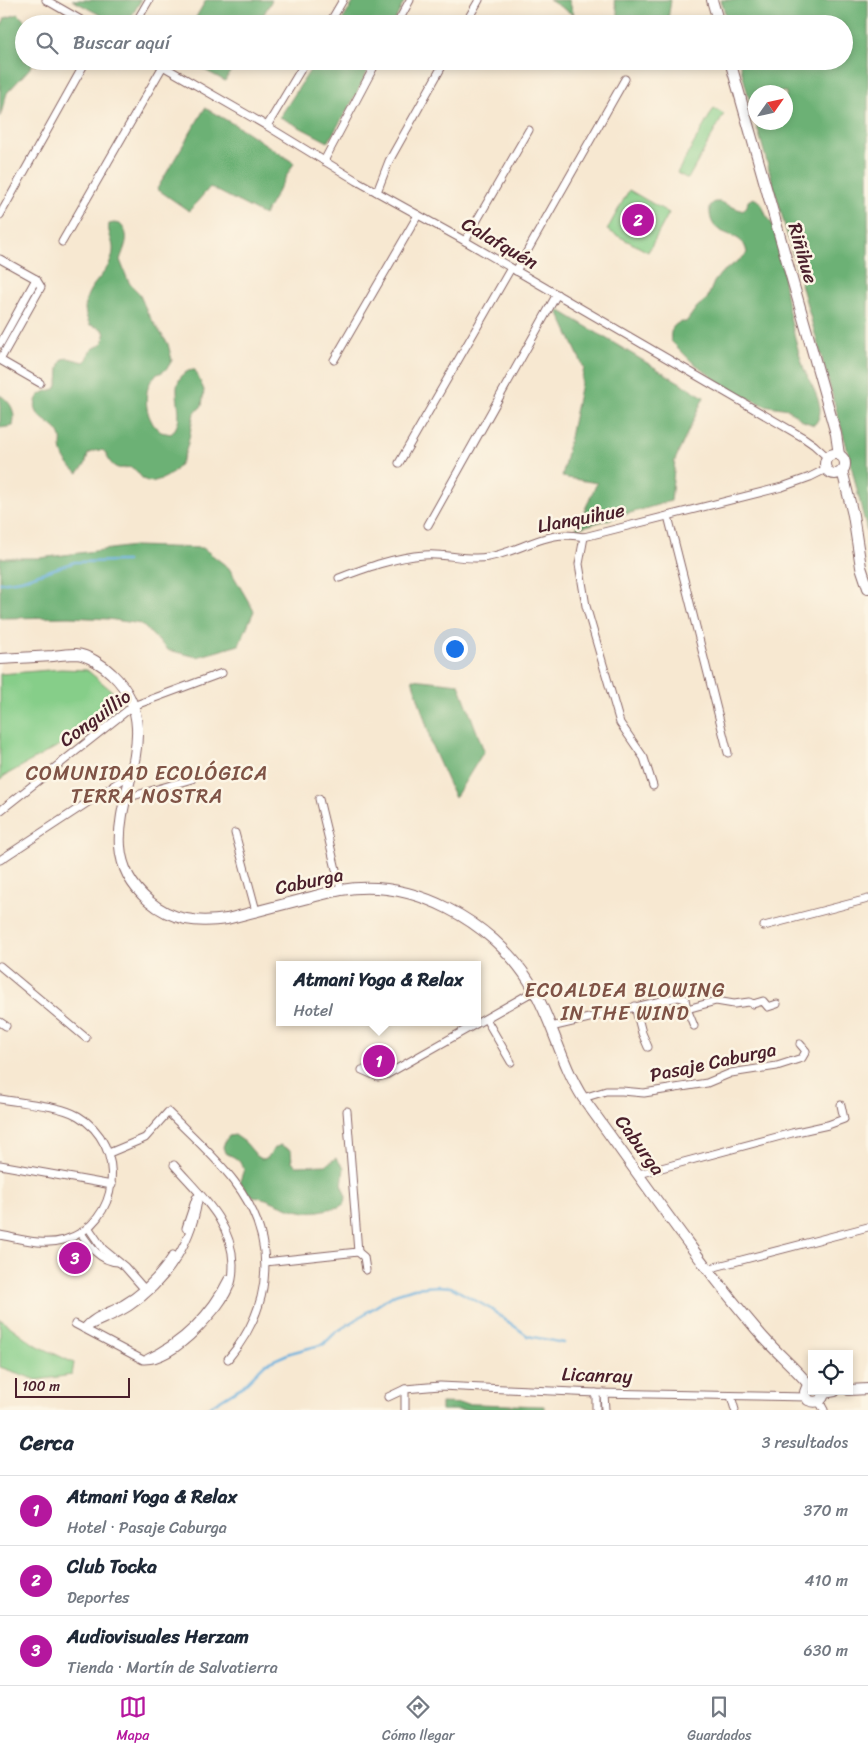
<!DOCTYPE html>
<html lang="es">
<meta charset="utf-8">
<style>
body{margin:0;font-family:Sriracha,sans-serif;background:#f6f6f7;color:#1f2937}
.controls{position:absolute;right:15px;bottom:15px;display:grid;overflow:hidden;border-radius:0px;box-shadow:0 2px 8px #0003}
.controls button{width:45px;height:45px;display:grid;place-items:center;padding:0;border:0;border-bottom:1px solid #e0e1e3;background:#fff;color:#1f2937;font:25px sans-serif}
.compass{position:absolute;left:748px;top:85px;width:45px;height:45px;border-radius:50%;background:#fff;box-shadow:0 2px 8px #0003;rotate:56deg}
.scale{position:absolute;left:15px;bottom:12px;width:115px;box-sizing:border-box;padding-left:5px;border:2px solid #4a1f2b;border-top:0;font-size:14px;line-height:18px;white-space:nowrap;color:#4a1f2b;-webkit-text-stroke:4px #fcf5e5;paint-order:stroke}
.you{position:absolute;left:454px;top:648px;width:18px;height:18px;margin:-12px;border:4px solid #fff;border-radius:50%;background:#1a73e8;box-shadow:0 0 0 8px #1a73e833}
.badge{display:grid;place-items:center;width:32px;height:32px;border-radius:50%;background:#b5179e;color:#fff;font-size:16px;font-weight:700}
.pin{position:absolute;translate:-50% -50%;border:2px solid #fff;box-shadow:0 1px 5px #0006}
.popup{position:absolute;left:276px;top:961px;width:205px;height:65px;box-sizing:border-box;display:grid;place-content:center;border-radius:0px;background:#fff;filter:drop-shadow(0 1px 4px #0005);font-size:16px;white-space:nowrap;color:#747a83}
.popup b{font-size:19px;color:#1f2937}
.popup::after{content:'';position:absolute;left:50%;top:100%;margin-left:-10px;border:10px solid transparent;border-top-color:#fff}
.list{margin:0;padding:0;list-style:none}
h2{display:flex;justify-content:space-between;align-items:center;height:65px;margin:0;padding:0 20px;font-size:21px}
h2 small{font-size:16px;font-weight:400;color:#747a83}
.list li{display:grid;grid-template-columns:32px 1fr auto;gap:15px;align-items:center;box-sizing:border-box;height:70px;padding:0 20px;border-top:1px solid #e0e1e3}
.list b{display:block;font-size:19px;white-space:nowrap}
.list p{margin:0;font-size:16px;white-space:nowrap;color:#747a83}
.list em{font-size:16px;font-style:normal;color:#747a83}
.icon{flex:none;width:28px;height:28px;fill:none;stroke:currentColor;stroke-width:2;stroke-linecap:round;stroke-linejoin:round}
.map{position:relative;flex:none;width:868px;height:1410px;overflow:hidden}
.search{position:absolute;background:#fff;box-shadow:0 2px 8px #0003;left:15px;right:15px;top:15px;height:55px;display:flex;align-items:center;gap:12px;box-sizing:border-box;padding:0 18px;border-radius:28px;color:#747a83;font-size:19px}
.sheet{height:275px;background:#fff}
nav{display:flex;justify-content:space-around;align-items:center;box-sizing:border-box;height:70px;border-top:1px solid #e0e1e3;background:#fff;font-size:14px;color:#747a83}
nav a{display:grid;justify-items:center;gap:2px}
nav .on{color:#b5179e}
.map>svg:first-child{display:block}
.green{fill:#86ce89;stroke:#68765a}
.forest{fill:#6cb175;stroke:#5b6850}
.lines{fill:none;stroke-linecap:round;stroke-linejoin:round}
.stream{stroke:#66aedd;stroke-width:2.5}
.street-casing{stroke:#876565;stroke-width:9}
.secondary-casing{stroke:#876565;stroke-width:12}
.street{stroke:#fff;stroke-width:7}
.secondary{stroke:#fff;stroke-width:10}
.labels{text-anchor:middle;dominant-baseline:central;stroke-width:5;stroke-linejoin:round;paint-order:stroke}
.street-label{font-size:19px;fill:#4a1f2b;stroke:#fcf5e5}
.neighbourhood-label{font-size:20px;letter-spacing:1px;fill:#7f5346;stroke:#fcf5e5}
</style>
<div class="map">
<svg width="868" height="1410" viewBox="0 0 868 1410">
<rect width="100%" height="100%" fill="#fcf5e5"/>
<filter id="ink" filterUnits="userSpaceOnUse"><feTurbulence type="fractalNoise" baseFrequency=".02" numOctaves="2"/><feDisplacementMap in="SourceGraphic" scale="10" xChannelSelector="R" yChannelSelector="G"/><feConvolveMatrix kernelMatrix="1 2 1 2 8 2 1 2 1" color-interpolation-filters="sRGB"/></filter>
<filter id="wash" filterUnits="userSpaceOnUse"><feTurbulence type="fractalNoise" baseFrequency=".0096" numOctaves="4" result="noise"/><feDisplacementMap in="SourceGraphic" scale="20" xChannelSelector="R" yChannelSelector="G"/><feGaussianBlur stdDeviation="1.12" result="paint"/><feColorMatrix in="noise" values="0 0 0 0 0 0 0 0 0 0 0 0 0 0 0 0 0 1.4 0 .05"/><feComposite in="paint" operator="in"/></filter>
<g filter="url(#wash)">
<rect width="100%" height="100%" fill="#f7e8d1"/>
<g class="green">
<polygon points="714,108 724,114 688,179 677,173"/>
<polygon points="629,190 669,213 648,252 607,230"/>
<polygon points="61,669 87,670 112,691 116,709 96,725 4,776 0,781 0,674"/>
<polygon points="0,1319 34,1344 74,1363 72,1375 37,1380 0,1367"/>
</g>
<g class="forest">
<polygon points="72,0 141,0 127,24 117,24"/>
<polygon points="206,0 272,0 258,24 192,24"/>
<polygon points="355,0 405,0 393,24 340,24"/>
<polygon points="549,0 569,0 574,15"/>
<polygon points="614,0 671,0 668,20 666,24 621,24"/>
<polygon points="721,0 868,0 868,536 847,448 756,123 786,122 786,92 756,92 755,121 739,61 844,61 844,24 728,24"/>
<polygon points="18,14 28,24 24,24 24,61 33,61 31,67 7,93 0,117 0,28 5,18"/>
<polygon points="188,61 236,61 225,81"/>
<polygon points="316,61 373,61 352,102 328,142 280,117"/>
<polygon points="205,108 244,130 294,163 264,215 210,187 189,211 157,189"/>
<path d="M753,198C763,202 762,206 766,215C768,218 771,221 772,224C784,254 783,287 790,317C794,334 798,352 804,369C809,381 818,394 820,408C820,415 819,420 814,425L803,421L788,409L764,405L736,393L720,383L690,360L671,341C669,330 674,321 686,322L697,307L707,299L714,282L721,273L742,258L747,253C743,226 707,243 710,206L714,202H720L743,211L747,206L748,201Z"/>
<path d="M114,223L120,224C132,236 124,247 120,260L127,278L130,284L139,293L148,314L168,344L172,360C164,376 160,370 153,378C144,389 145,409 151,420C153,425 157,429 161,432L171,434C184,421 177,406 177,391C176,381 184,369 195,370L204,390L202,406L194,413C188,437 189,468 162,479C157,480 152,483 147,481C140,479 139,471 132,468C126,466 120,471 114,466C103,458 111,443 88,454L85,465L78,473C69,467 62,458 61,447C61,442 62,439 60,435C55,422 31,419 36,401C39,392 47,391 55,389C62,379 55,369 63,359L68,358L84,362L88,358C88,343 108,351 104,331L100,328L90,325C71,289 112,278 113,251C114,241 107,234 109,224Z"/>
<polygon points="557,309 704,397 675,460 671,501 576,529 597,483 562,477 584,368"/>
<path d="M0,395C12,403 16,412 13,426L0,428Z"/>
<polygon points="134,546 203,548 229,568 254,611 239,645 197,657 168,650 141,624 108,619 70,617 0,618 0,558 40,558"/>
<polygon points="412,679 459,684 484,751 455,798 431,744 428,730"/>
<path d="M235,1135L245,1142L257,1156L262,1159L267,1158L275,1148L280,1145L291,1150L292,1161L296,1166L326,1165L336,1158L344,1168L342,1186L346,1197L345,1203L339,1207L319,1211L306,1212L291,1209L266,1199L253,1196L247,1192L240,1181L244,1169C240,1160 235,1157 225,1153L223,1147L225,1141L229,1136Z"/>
<polygon points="441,1403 544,1406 544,1410 441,1410"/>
</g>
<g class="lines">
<g class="stream">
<polyline points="0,583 21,580 75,562 127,561"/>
<polyline points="204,1410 243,1386 265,1364 290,1353 324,1344 335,1333 395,1294 414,1288 437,1286 451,1287 489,1308 528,1336 564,1343"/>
</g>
</g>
</g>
<g filter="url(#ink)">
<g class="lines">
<g class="street-casing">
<g id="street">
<polyline points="46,0 88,24"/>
<polyline points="135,24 149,0"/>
<polyline points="329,24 343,0"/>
<polyline points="397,24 410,0"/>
<polyline points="465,24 479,0"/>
<polyline points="154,61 267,126 357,181 465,241 804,438 814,445 827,457"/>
<polyline points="267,126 306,61"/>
<polyline points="324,161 377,61"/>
<polyline points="377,192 389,161 445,61"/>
<polyline points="0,215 86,61"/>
<polyline points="465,241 529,130"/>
<polyline points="62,242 163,66"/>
<polyline points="0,259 36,279 41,287 0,360"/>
<polyline points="516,271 625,79"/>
<polyline points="0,344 36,279"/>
<polyline points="0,360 40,383"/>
<polyline points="334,360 418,215"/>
<polyline points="399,463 511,268"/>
<polyline points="668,516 728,753"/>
<polyline points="428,525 557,294"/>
<polyline points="584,537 579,564 586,606 620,723 644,758 653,786"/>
<path d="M339,578C366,568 395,557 424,555C445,553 467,561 488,557C514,553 538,536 565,535C571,535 578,536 584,537L782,487L810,477L826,469"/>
<polyline points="126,798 192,779"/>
<polyline points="319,799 341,890"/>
<polyline points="0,811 133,706 222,673"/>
<polyline points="235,833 256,911"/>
<polyline points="0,860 131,774"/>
<polyline points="764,926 868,899"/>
<polyline points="0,966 86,1038"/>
<polyline points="635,1006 642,1033 648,1047"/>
<polyline points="687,1009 694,1026"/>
<polyline points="486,1019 511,1062"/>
<polyline points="0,1022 6,1026"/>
<polyline points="551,1027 678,997 685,999 687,1009 716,1001 734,1004 749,1002 753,1004 763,1001 768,1007 777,1004"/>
<polyline points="362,1070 378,1077 386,1075 534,991"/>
<polyline points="583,1098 606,1091 622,1091 644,1093 707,1083 731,1073 777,1066 802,1058 806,1051 800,1044"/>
<path d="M0,1099C22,1103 59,1105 78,1116C128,1145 121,1224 64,1240C43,1246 21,1239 0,1235"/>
<polyline points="347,1111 358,1252"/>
<path d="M109,1153L145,1138L168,1112C190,1134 215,1156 234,1181C278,1238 274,1305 228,1359"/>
<polyline points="0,1165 112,1185"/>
<polyline points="639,1174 792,1133 828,1125 844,1119 841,1105"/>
<polyline points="88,1227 103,1249 125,1267 147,1292"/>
<polyline points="186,1228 196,1198"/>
<path d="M81,1233C90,1247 100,1261 118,1262"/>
<polyline points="265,1262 358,1252 364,1257 366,1270"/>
<polyline points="707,1269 868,1227"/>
<path d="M75,1324L143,1360C163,1361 184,1343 198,1329C210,1316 225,1301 231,1283C233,1277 233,1270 233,1264C232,1221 200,1195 174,1165"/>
<path d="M84,1328C94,1315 110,1312 123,1304C144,1292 160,1275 173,1255"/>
<path d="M84,1329C99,1321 115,1316 129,1307C168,1282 194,1239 199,1193"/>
<path d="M148,1358C182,1342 211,1314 228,1279"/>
<polyline points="405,1389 405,1410"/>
<polyline points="596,1393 596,1410"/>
<polyline points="604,1393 605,1410"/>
<polyline points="731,1396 735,1410"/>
<polyline points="388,1397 405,1389 440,1386 596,1393 807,1397"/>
<polyline points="819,1401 824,1410"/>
</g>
</g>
<g class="secondary-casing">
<g id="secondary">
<polyline points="712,0 719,24"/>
<polyline points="730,61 836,434 839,455"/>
<circle cx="835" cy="464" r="10"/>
<polyline points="842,470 853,515 861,567 868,588"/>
<path d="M0,659C18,658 35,657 53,656C60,655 68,654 76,654C88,655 103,665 112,674C184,742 70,834 149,901C172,921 198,923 227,919C253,912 278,906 304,899C316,896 329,892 341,890C413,878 491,921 529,981C552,1018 560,1062 583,1098C640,1176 694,1256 757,1330C773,1350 793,1365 809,1385"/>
<path d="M812,1384L807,1387L805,1392L808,1400C816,1404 824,1401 824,1391"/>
<polyline points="849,1390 868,1389"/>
<polyline points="824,1393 835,1391"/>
</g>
</g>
<use href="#street" class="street"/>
<use href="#secondary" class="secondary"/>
</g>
</g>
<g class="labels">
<g class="street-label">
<text transform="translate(500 243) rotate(30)">Calafquén</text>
<text transform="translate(803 253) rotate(74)">Riñihue</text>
<text transform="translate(581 518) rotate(-11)">Llanquihue</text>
<text transform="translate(95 718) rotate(-36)">Conguillio</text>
<text transform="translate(309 881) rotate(-12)">Caburga</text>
<text transform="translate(713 1062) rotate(-12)">Pasaje Caburga</text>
<text transform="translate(640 1145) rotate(54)">Caburga</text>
<text transform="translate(597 1375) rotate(2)">Licanray</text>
</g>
<g class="neighbourhood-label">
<text x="147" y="773">COMUNIDAD ECOLÓGICA<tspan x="147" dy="23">TERRA NOSTRA</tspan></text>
<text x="625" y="990">ECOALDEA BLOWING<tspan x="625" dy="23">IN THE WIND</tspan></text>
</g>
</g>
</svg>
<div class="controls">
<button><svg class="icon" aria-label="locate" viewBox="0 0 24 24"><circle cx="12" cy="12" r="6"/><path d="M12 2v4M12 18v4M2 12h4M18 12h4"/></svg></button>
</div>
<svg class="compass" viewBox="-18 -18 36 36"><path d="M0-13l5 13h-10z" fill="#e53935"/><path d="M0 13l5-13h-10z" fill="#747a83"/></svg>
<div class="scale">100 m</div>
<div class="you"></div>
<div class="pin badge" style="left:379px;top:1061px">1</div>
<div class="popup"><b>Atmani Yoga &amp; Relax</b>Hotel</div>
<div class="pin badge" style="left:638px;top:220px">2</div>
<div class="pin badge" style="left:75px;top:1258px">3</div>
<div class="search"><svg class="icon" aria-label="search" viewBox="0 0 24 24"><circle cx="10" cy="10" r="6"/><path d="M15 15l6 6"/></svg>Buscar aquí</div>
</div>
<section class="sheet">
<h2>Cerca<small>3 resultados</small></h2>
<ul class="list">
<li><span class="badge">1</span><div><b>Atmani Yoga &amp; Relax</b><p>Hotel · Pasaje Caburga</p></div><em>370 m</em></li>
<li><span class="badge">2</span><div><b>Club Tocka</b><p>Deportes</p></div><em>410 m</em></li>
<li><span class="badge">3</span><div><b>Audiovisuales Herzam</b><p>Tienda · Martín de Salvatierra</p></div><em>630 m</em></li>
</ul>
</section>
<nav>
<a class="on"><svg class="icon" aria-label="map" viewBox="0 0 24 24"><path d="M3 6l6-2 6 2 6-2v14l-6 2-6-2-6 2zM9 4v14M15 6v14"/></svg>Mapa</a>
<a><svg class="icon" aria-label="directions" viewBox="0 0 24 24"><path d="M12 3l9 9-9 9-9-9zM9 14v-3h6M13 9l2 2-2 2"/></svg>Cómo llegar</a>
<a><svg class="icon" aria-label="saved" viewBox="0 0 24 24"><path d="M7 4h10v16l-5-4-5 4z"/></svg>Guardados</a>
</nav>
